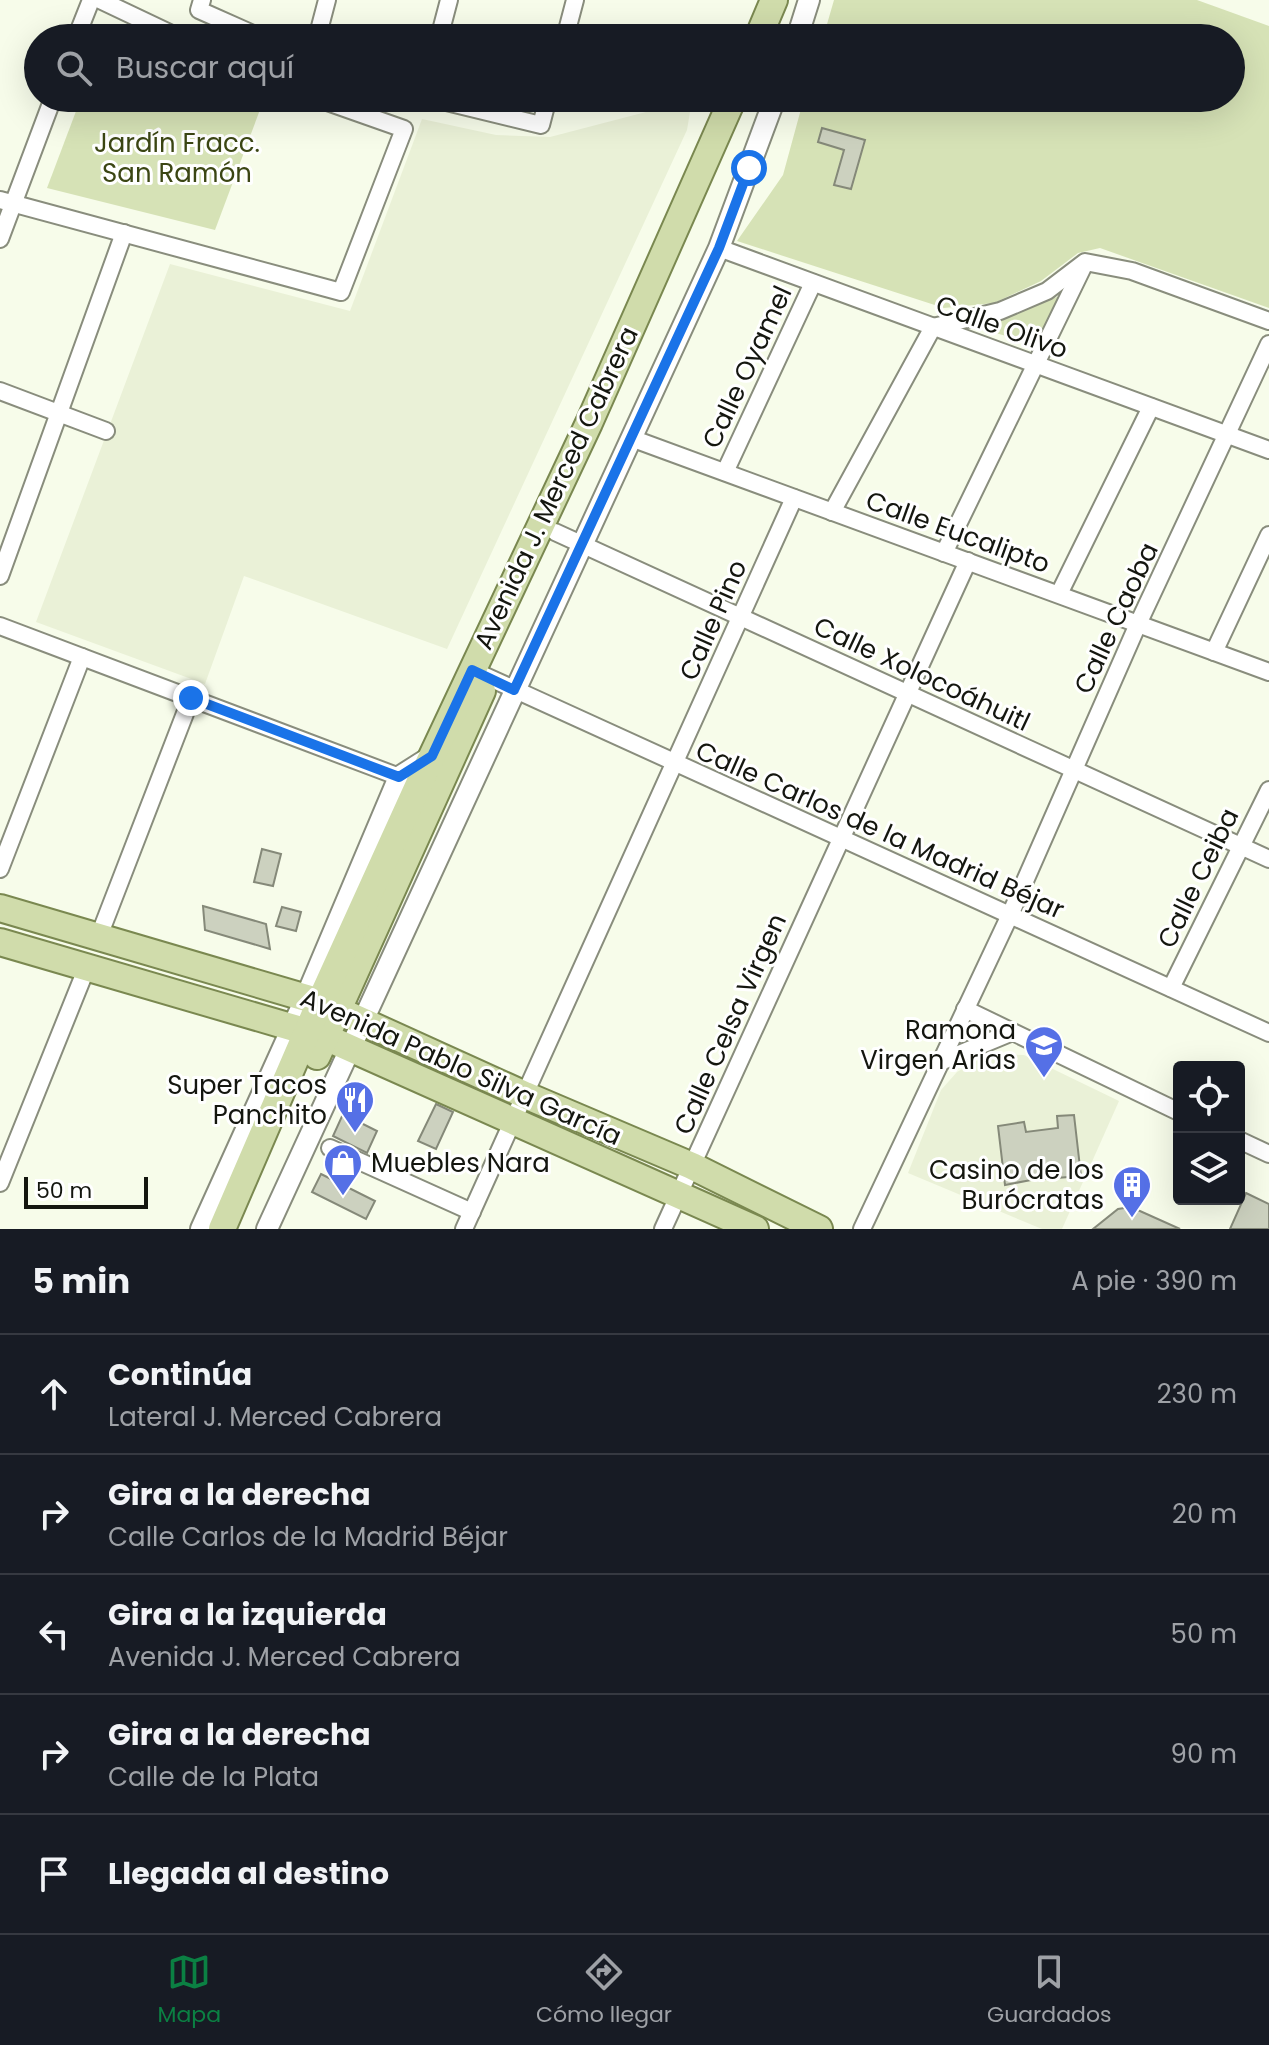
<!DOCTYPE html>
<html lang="es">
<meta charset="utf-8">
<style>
body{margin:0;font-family:Poppins,sans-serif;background:#20242c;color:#f1f3f6}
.controls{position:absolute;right:24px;bottom:24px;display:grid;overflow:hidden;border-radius:8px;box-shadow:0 8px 32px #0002}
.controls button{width:72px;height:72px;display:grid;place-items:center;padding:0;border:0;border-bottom:2px solid #363941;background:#171b24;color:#f1f3f6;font:40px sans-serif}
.scale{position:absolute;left:24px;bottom:20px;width:124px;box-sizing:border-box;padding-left:8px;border:4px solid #14160f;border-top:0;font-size:22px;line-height:28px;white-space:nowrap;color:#14160f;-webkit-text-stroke:6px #fff;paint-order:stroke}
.stop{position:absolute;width:24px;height:24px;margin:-18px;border:6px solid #1a73e8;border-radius:50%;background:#fff}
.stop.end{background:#1a73e8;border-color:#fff;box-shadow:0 2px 8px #0008}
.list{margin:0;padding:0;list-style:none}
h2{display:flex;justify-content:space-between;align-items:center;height:104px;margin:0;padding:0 32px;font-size:34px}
h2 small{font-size:26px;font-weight:400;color:#9ea1a6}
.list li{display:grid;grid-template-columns:52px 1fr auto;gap:24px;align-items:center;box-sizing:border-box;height:120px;padding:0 32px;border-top:2px solid #363941}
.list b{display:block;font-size:30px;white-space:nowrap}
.list p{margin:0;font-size:26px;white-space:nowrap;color:#9ea1a6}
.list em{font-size:26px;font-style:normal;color:#9ea1a6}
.icon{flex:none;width:44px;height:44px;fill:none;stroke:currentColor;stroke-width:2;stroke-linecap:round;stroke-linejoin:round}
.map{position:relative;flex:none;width:1269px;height:1229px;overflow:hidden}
.search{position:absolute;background:#171b24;box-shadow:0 8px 32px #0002;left:24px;right:24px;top:24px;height:88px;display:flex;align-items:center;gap:20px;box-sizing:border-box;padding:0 28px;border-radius:44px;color:#9ea1a6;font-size:30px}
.sheet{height:704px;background:#171b24}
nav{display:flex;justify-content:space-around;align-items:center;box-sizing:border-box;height:112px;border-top:2px solid #363941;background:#171b24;font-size:22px;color:#9ea1a6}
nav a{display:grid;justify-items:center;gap:4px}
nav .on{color:#0b8043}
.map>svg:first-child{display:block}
.built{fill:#eaf1d7}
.green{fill:#d6e2b6}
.building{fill:#ccd1bf;stroke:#858979;stroke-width:2}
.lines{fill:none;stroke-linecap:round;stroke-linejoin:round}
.minor-casing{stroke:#898d7d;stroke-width:20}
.tertiary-casing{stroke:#898d7d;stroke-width:24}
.primary-casing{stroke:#7a8850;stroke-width:30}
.minor{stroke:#fff;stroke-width:16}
.tertiary{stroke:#fff;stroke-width:20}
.primary{stroke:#d0dcab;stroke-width:26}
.route{stroke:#1a73e8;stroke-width:10}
.labels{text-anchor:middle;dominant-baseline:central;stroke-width:6;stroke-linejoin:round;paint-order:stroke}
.park-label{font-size:26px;fill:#3b4613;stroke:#fff}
.street-label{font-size:26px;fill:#14160f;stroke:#fff}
.poi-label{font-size:26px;fill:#14160f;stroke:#fff;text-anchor:end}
</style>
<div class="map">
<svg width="1269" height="1229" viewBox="0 0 1269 1229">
<rect width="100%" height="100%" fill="#f7fcea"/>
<g class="built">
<polygon points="692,100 687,130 447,649 244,576 205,684 36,622 170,264 350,311 422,119 496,135 550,137"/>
<polygon points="999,1054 1024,1055 1119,1101 1062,1229 1042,1229 908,1173 941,1090 957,1072 978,1060"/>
</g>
<g class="green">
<polygon points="834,0 1197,0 1269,26 1269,308 1100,248 1078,253 1041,281 994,303 944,308 737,241 783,175 804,98 1231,98 1231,38 823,38"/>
<polygon points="81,98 264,99 215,230 47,188"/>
<polygon points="1059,296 1035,344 981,329"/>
</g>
<g class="building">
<polygon points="822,128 865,140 851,189 834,185 844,150 818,142"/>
<polygon points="262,849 281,854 273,886 254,882"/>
<polygon points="203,906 266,924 270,949 205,930"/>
<polygon points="282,907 301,912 296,931 276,926"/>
<polygon points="436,1104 453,1112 436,1149 418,1141"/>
<polygon points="343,1114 377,1131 367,1153 333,1136"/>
<polygon points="1074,1115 1081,1176 1031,1180 1005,1185 998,1126 1024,1122 1026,1132 1058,1128 1057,1116"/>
<polygon points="321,1174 375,1201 366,1219 312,1192"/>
<polygon points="1246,1193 1269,1204 1269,1229 1230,1229"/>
<polygon points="1131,1207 1180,1229 1093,1229 1118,1209"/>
</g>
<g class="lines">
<g class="minor-casing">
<g id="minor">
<polyline points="100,0 180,38"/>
<polyline points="202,0 199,10 262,38"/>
<polyline points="76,38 91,0"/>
<polyline points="317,38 327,0"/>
<polyline points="439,38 449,0"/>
<polyline points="565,38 575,0"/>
<polyline points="430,98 541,125 548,98"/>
<polyline points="0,200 341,292 404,129 316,98"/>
<polyline points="0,239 53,98"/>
<polyline points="719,248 1269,450"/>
<polyline points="0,391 106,431"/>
<polyline points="631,438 1269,672"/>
<polyline points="725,472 813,283"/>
<polyline points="832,512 933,327 1000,311 1047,291 1085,262 1132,271 1269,321"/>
<polyline points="555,532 1269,859"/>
<polyline points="944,553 1083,267"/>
<polyline points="0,576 124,233"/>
<polyline points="1059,594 1151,407"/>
<polyline points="0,626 410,781"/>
<polyline points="1214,652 1269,535"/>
<polyline points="472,670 1269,1033"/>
<polyline points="0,869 82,657"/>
<polyline points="99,936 191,698"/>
<polyline points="1171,988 1269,790"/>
<polyline points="965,1009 1179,1112"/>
<polyline points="940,1062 1010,1033"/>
<polyline points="1239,1140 1269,1154"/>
<polyline points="330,1148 472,1212"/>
<polyline points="0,1183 87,967"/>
<polyline points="464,1229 794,498"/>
<polyline points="663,1229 968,561"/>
<polyline points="862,1229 1010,915 1138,624 1269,344"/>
</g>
</g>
<g class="tertiary-casing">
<g id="tertiary">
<polyline points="797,38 809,0"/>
<polyline points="201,1229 306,997 399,777 432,756"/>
<polyline points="267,1229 719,248 775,98"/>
</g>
</g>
<g class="primary-casing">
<g id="primary">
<polyline points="758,38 774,0"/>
<polyline points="0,908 320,1002 525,1095 692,1166 819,1229"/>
<polyline points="0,942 325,1037 755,1229"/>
<polyline points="317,1056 482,691"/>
<polyline points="222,1229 320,1002 419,784 589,423 733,98"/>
</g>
</g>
<use href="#minor" class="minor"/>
<use href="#tertiary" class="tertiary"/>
<use href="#primary" class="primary"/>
</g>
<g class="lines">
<polyline class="route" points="191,698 399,777 432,756 472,670 514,690 719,248 749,168"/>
</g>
<defs>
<g id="school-pin" transform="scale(2)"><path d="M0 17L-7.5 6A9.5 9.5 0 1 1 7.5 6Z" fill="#5570e6" stroke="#fff"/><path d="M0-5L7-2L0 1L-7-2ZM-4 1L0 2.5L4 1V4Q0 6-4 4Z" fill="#fff"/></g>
<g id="restaurant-pin" transform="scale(2)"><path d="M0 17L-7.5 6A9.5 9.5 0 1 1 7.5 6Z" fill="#5570e6" stroke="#fff"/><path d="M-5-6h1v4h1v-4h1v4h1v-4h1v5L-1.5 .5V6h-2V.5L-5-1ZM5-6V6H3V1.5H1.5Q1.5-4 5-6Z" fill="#fff"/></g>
<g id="shop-pin" transform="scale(2)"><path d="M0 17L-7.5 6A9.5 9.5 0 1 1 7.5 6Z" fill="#5570e6" stroke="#fff"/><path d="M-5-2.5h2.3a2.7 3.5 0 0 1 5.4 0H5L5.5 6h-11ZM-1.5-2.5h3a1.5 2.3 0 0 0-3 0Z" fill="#fff"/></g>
<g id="building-pin" transform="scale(2)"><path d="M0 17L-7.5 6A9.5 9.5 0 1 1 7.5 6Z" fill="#5570e6" stroke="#fff"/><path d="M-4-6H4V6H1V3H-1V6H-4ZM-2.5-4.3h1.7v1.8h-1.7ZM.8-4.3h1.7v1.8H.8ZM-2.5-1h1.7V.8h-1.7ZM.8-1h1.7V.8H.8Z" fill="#fff"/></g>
</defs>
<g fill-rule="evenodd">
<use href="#school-pin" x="1044" y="1045"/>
<use href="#restaurant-pin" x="355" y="1100"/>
<use href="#shop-pin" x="343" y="1163"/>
<use href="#building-pin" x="1132" y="1185"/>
</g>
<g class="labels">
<g class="park-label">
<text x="177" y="143">Jardín Fracc.<tspan x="177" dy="30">San Ramón</tspan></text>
</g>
<g class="street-label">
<text transform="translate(1002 327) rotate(20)">Calle Olivo</text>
<text transform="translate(747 367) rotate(-65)">Calle Oyamel</text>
<text transform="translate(556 488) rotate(-65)">Avenida J. Merced Cabrera</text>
<text transform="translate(958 532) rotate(20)">Calle Eucalipto</text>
<text transform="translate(1116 618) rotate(-65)">Calle Caoba</text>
<text transform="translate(713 620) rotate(-66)">Calle Pino</text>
<text transform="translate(922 674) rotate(25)">Calle Xolocoáhuitl</text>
<text transform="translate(880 830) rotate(24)">Calle Carlos de la Madrid Béjar</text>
<text transform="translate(1198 878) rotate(-64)">Calle Ceiba</text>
<text transform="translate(730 1024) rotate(-66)">Calle Celsa Virgen</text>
<text transform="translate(461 1067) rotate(24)">Avenida Pablo Silva García</text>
</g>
<g class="poi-label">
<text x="1016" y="1030">Ramona<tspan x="1016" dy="30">Virgen Arias</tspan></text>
<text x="327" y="1085">Super Tacos<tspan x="327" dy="30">Panchito</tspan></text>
<text x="371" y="1163" text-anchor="start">Muebles Nara</text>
<text x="1104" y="1170">Casino de los<tspan x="1104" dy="30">Burócratas</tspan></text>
</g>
</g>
</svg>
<div class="controls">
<button><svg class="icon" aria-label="locate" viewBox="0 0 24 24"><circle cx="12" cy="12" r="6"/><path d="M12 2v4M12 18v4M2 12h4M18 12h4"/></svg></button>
<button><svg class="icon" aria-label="layers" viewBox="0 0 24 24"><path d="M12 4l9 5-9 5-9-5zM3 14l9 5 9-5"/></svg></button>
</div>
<div class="scale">50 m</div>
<div class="stop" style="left:749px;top:168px"></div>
<div class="stop end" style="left:191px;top:698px"></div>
<div class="search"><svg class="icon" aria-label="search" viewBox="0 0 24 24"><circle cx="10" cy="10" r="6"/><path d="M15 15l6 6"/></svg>Buscar aquí</div>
</div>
<section class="sheet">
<h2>5 min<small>A pie · 390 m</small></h2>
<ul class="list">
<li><svg class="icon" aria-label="ahead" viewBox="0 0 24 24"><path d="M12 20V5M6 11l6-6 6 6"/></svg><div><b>Continúa</b><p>Lateral J. Merced Cabrera</p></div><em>230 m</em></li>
<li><svg class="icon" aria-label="right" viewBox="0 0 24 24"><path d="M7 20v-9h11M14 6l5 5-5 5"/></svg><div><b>Gira a la derecha</b><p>Calle Carlos de la Madrid Béjar</p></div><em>20 m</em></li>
<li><svg class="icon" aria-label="left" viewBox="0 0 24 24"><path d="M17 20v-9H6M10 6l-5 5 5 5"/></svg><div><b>Gira a la izquierda</b><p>Avenida J. Merced Cabrera</p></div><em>50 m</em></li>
<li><svg class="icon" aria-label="right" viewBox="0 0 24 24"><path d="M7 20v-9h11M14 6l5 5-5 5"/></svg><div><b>Gira a la derecha</b><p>Calle de la Plata</p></div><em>90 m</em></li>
<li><svg class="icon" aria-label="arrive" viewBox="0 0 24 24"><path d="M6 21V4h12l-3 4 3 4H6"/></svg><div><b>Llegada al destino</b></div></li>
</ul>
</section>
<nav>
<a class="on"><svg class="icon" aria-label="map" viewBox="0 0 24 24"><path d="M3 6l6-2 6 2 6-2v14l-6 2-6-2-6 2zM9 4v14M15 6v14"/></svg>Mapa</a>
<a><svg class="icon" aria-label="directions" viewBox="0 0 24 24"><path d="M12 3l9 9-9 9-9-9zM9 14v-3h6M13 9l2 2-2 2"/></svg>Cómo llegar</a>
<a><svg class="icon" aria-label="saved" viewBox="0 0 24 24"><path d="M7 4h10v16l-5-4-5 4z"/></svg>Guardados</a>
</nav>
